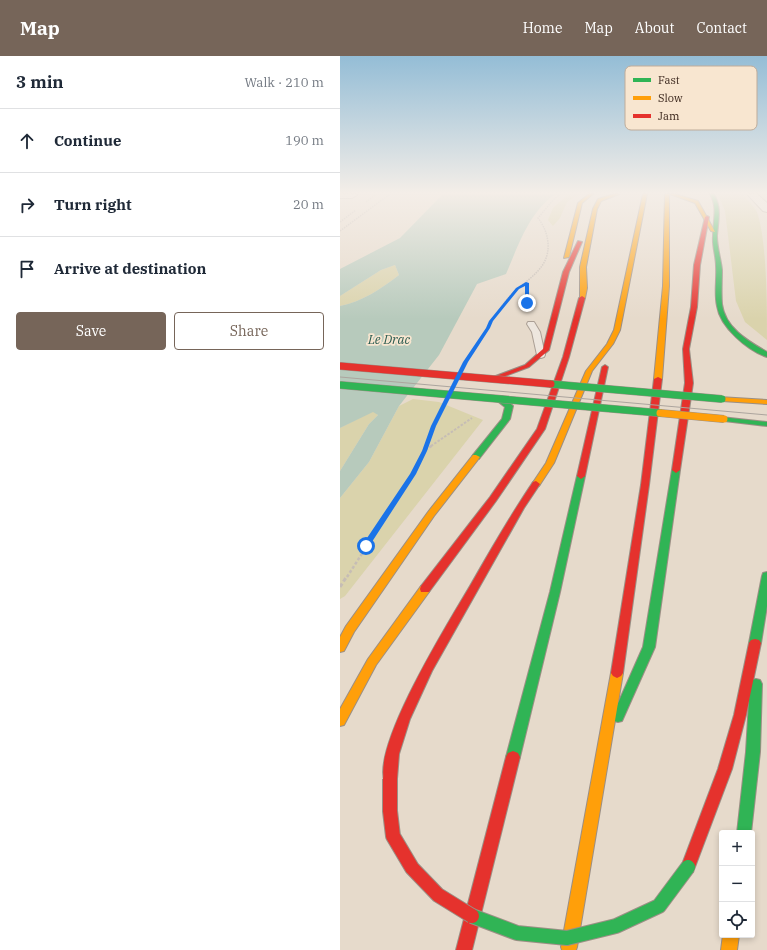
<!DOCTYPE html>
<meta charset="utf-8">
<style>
body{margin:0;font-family:"IBM Plex Serif",serif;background:#f6f6f7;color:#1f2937}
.controls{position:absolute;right:12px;bottom:12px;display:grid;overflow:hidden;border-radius:4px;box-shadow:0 2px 6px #0003}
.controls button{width:36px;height:36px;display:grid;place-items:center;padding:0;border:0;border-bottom:1px solid #e0e1e3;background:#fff;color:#1f2937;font:20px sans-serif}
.stop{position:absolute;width:12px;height:12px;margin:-9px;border:3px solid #1a73e8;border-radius:50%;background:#fff}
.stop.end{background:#1a73e8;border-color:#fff;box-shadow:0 1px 4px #0008}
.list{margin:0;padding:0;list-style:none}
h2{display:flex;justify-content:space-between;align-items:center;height:52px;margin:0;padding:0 16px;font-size:17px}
h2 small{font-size:13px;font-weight:400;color:#747a83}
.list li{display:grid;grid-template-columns:26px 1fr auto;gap:12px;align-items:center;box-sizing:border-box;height:64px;padding:0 16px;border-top:1px solid #e0e1e3}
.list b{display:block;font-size:15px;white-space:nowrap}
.list em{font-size:13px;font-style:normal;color:#747a83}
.actions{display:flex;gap:8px;padding:12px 16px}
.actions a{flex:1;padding:9px 0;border:1px solid #766559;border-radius:4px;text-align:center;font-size:14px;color:#766559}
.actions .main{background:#766559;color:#fff}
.icon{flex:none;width:22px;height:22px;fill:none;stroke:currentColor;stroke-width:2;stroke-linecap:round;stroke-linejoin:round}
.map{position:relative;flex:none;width:427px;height:894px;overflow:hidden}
header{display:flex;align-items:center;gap:24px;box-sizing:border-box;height:56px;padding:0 20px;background:#766559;color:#fff}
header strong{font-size:19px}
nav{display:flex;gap:22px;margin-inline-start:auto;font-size:14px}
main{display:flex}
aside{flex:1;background:#fff}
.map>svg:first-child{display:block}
.green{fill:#dad3ac}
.water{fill:#b7cabc}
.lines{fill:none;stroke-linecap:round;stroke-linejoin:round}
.lane-casing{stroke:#ab9f95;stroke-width:2}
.street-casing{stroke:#ab9f95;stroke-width:2}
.fast-casing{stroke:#9b8f85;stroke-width:2}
.slow-casing{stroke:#9b8f85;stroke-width:2}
.jam-casing{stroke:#9b8f85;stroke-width:2}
.path-far3{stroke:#c6bdb5;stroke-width:1.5;stroke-dasharray:1.5 1;stroke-linecap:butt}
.path-far2{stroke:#c6bdb5;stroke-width:2;stroke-dasharray:2.5 1.5;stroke-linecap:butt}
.path-far1{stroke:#c6bdb5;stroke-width:2.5;stroke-dasharray:3 2;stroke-linecap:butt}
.path{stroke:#c6bdb5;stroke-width:3;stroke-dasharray:4 2.5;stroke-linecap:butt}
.lane{fill:#ede6de;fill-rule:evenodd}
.street{fill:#ede6de;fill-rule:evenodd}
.fast{fill:#30b455;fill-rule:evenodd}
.slow{fill:#ff9f0a;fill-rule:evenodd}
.jam{fill:#e5322d;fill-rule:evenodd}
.tram{stroke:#aca59e;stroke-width:1}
.fast-bridge-far1-casing{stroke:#9b8f85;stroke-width:8;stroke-linecap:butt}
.fast-bridge-casing{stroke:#9b8f85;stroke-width:16;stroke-linecap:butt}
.slow-bridge-casing{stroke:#9b8f85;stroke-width:8;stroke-linecap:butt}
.jam-bridge-far1-casing{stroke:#9b8f85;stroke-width:8;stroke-linecap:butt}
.jam-bridge-casing{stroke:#9b8f85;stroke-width:16;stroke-linecap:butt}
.fast-bridge-far1{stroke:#30b455;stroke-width:7}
.fast-bridge{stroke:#30b455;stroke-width:14}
.slow-bridge{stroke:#ff9f0a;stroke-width:7}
.jam-bridge-far1{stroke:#e5322d;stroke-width:7}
.jam-bridge{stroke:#e5322d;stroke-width:14}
.route{fill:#1a73e8}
.labels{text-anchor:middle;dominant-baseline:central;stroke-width:3.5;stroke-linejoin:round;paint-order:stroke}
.far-water-label{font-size:13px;font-style:italic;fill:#2a5b50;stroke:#f8e6d0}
.key{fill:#f8e6d0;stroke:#bfac9a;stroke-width:1}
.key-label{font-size:11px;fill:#3a261c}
</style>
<header>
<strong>Map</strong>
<nav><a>Home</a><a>Map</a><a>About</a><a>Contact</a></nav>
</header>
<main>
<aside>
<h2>3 min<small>Walk · 210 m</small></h2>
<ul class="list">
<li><svg class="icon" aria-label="ahead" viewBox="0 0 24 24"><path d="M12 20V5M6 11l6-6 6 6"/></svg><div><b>Continue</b></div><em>190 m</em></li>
<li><svg class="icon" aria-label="right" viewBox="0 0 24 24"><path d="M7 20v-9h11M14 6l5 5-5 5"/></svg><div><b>Turn right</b></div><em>20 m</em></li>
<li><svg class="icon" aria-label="arrive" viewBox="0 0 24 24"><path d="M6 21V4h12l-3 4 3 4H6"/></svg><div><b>Arrive at destination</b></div></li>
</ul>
<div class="actions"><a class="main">Save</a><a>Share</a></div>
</aside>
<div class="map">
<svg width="427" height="894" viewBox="0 0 427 894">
<rect width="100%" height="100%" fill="#e6dacb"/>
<g class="green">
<polygon points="229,138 240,138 227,146 220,162 213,170 208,164 213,152"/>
<path d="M378,138H402C407,144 414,150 417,156C427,185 427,250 427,284L405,266L396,245L385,155Z"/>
<path d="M55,209L59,219C42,232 22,246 0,250V240L3,238L41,214Z"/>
<polygon points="73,343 99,346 143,364 5,540 0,543 0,442 29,406 59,350"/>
<polygon points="33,355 38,359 29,368 0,415 0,372"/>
</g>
<path class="water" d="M103,138H216C190,154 178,190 166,218L137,228L99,299L59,350L29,406L0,442V415L29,368L38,359L33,356L0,372V250C22,246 42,232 59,219L55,209L41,214L0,240V213L60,182Z"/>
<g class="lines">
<g class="lane-casing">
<polygon id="lane" points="188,266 194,266 200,276 205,299 204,301 201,302 197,299 192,276 187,268"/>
</g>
<g class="street-casing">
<g id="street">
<polygon points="0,138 16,138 17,139 12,142 0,142"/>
<polygon points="407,138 417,138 427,147 427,156 423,155"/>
</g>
</g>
<g class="fast-casing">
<g id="fast">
<path d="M370,138H374C382,152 378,165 377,180C377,192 381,203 382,214C382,225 381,237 382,248C385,272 408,285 427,296V301C408,295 380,271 377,250C374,237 377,224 376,210C376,200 372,190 373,180C373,165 378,152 370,138Z"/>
<polygon points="156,340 162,340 173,350 170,363 139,403 133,403 132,401 133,399 162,363 165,351 156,344"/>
<polygon points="381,361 427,366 427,370 384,365 380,363"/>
<polygon points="336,411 340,414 315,591 282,665 278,666 274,665 272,661 303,591 332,414"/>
<polygon points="241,417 245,420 220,536 180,701 178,705 173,707 168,705 166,701 210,536 237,420"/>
<polygon points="427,516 427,550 421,587 419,590 415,591 411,590 409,587 422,520 423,517"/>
<polygon points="416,623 420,624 422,628 420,696 411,777 397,777 406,696 410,628 412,624"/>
</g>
</g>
<g class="slow-casing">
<g id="slow">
<polygon points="249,138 253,138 242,147 229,201 224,202 238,147"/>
<polygon points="274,138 279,138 261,145 257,153 246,211 247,232 245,242 240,243 240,211 253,153 258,143"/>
<polygon points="303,138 307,138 280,274 273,288 252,315 214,407 199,430 193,430 192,428 206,407 246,315 267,288 274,274"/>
<polygon points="325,138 329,138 329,230 322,323 318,325 314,323 323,230"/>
<polygon points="330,138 335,138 358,145 375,176 371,175 355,147"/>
<polygon points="379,341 427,344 427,348 382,345 379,345"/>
<polygon points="133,399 136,399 140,401 94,460 14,576 4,595 0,596 0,581 6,570 88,456"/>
<polygon points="85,529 89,530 90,533 89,536 36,609 4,669 0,670 0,653 28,603 81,530"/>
<polygon points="277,612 281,614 283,617 237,891 236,894 222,894 221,891 271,617 273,614"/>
<polygon points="383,879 399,879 397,894 381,894"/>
</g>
</g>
<g class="jam-casing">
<g id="jam">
<polygon points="367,160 369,161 360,209 357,251 349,293 353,327 340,414 336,417 332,414 345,327 343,293 351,251 354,209 365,161"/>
<polygon points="238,185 242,186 229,216 209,294 189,311 157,323 153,323 153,321 185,309 203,293 223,216"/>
<polygon points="242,240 245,242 229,301 205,373 156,445 89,536 81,536 80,533 81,530 150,441 197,373 223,301 239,242"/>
<polygon points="265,309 268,311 245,420 241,423 237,420 262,311"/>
<polygon points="318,321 322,323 309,429 283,617 281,620 277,622 273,620 271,617 301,429 314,323"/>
<path d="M196,425L200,428L184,452L92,615L70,663L59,698L57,723L55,727L50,729L45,727C30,692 110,564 130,530C150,495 170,460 193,426Z"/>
<polygon points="415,583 419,584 421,587 406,659 392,713 355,811 353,816 348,818 343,816 341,811 378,713 394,659 409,587 411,584"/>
<polygon points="173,695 178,697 180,701 132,894 116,894 166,701 168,697"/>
</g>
</g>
<g class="path-far3">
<polyline points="26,146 37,138"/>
<polyline points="0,166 16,154"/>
<polyline points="0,175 50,138"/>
<polyline points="187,227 189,254"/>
<path d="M139,286C149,270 158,253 170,240C186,223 210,214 208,187C207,177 204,170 198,162L214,143L221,138"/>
</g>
<g class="path-far2">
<polyline points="130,300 140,285"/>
<polyline points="86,390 100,358"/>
<polyline points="91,390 132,362"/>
</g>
<g class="path-far1">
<polyline points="85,394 93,389"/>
<polyline points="7,521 73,418 86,389"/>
</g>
<polyline class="path" points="0,531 7,520"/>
<use href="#lane" class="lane"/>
<use href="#street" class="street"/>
<use href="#fast" class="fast"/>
<use href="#slow" class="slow"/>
<use href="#jam" class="jam"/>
<polyline class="tram" points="0,321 427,359"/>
<g class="fast-bridge-far1-casing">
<g id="fast-bridge-far1">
<polyline points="211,328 382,343"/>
<polyline points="0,329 320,357"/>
</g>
</g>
<g class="fast-bridge-casing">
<polyline id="fast-bridge" points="132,860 177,877 227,882 276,870 319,850 348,811"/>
</g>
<g class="slow-bridge-casing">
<polyline id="slow-bridge" points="320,357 384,363"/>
</g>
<g class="jam-bridge-far1-casing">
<polyline id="jam-bridge-far1" points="0,310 211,328"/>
</g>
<g class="jam-bridge-casing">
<polyline id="jam-bridge" points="50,723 50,755 53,780 72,812 98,839 132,860"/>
</g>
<use href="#fast-bridge-far1" class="fast-bridge-far1"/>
<use href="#fast-bridge" class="fast-bridge"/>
<use href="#slow-bridge" class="slow-bridge"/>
<use href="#jam-bridge-far1" class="jam-bridge-far1"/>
<use href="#jam-bridge" class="jam-bridge"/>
</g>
<linearGradient id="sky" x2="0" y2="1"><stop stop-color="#94bdd6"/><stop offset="0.52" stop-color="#f4eee8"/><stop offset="1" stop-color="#f4eee8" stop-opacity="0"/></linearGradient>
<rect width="427" height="263" fill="url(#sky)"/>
<polygon class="route" points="186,226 189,227 189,247 185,247 185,230 179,233 153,265 150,272 128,306 96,370 87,395 76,418 28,492 23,492 23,488 70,418 82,395 91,370 123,306 146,272 149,265 176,232"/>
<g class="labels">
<g class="far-water-label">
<text x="49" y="283">Le Drac</text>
</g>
</g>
<rect x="285" y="10" width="132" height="64" rx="6" class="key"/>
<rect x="293" y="22" width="18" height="4" fill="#30b455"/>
<rect x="293" y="40" width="18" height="4" fill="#ff9f0a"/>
<rect x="293" y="58" width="18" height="4" fill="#e5322d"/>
<g class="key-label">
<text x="318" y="28">Fast</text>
<text x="318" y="46">Slow</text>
<text x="318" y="64">Jam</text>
</g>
</svg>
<div class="controls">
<button>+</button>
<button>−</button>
<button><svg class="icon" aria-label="locate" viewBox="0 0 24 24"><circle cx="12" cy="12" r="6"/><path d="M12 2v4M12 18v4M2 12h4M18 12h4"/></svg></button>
</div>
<div class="stop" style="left:26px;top:490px"></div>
<div class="stop end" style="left:187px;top:247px"></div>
</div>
</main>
